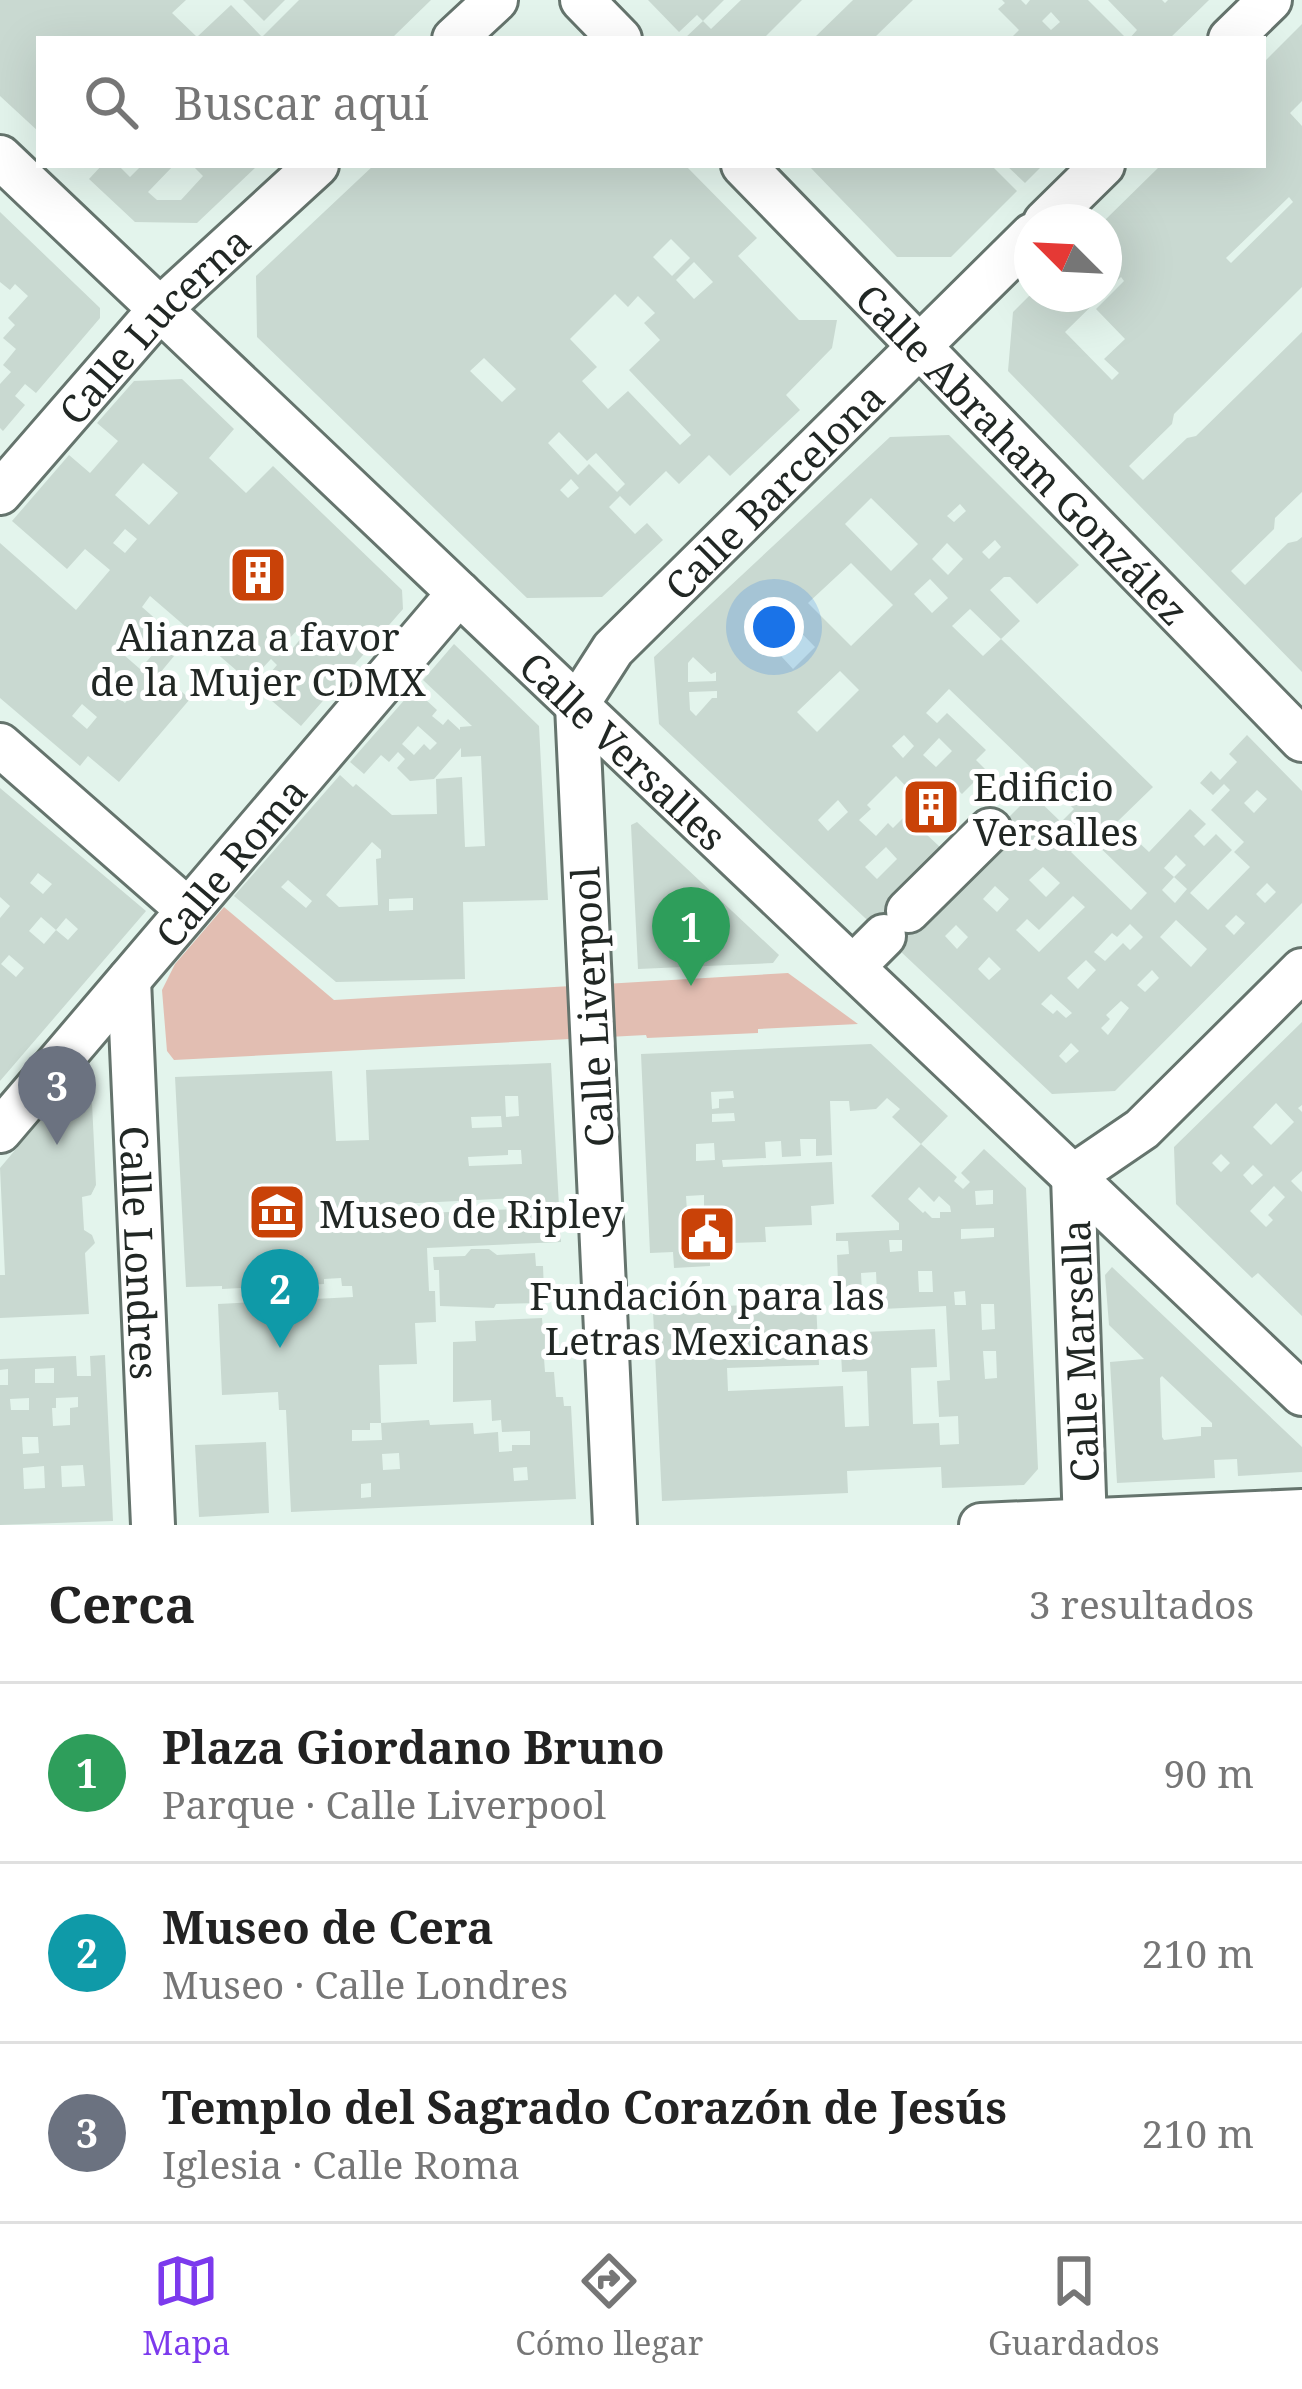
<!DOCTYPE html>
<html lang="es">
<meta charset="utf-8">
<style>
body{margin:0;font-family:"Noto Serif",serif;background:#f2f2f2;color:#222}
.compass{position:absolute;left:1014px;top:204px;width:108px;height:108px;border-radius:50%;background:#fff;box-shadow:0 12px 48px #0002;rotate:294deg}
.you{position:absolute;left:774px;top:627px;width:42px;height:42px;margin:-30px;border:9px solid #fff;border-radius:50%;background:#1a73e8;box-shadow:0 0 0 18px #1a73e833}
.badge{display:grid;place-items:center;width:78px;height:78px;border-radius:50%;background:#7c3aed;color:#fff;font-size:39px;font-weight:700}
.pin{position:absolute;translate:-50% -99px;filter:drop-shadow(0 3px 6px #0008)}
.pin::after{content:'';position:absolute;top:63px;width:42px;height:36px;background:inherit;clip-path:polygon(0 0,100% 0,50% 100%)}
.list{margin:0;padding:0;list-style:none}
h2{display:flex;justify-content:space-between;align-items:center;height:156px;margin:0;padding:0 48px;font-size:51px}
h2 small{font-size:39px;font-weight:400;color:#767676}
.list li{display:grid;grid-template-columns:78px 1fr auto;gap:36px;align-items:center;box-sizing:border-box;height:180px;padding:0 48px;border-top:3px solid #e0e0e0}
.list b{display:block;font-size:45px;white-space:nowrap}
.list p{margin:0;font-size:39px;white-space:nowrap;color:#767676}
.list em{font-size:39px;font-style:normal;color:#767676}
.icon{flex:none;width:66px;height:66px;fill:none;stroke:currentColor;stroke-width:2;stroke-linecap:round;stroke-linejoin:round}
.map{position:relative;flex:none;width:1302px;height:1525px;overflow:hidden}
.search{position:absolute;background:#fff;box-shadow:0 12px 48px #0002;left:36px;right:36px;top:36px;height:132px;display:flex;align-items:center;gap:30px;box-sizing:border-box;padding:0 42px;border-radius:0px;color:#767676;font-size:45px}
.sheet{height:696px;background:#fff}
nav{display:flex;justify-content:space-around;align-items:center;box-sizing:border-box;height:168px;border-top:3px solid #e0e0e0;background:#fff;font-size:33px;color:#767676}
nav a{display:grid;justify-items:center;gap:6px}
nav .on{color:#7c3aed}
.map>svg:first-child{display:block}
.green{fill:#e2beb2}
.building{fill:#c9d9d1;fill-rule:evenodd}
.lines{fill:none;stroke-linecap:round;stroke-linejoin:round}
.minor-casing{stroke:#65746d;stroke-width:48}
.minor{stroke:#fff;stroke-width:42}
.labels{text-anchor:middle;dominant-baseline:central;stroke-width:10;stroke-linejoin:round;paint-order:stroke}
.street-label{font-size:39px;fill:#212724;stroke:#fff}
.poi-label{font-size:39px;fill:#212724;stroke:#fff}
</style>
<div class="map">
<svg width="1302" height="1525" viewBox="0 0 1302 1525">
<rect width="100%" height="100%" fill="#e3f4ec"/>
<polygon class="green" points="224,907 334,1000 788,973 858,1024 758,1029 758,1033 647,1038 646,1035 174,1060 167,1051 162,990 175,964"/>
<g class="building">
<polygon points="0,0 186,0 172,13 197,37 231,5 262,37 299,0 431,0 391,39 39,39 39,132 0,96"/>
<polygon points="243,0 285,0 264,21"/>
<polygon points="648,0 724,0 703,21 697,15 679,32"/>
<polygon points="741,0 802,0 763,39 684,39 703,21 711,29"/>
<polygon points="853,0 913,0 873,39 813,39"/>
<path d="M1002,0H1021L1026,5L1030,0H1088L1127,39H1010L1019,30L998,9L1005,3ZM1051,12L1060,22L1051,30L1042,21Z"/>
<polygon points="1108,0 1162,0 1165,3 1168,0 1209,0 1169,39 1129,39 1137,30"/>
<path d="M1302,24V101L1290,113L1302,126V287L1174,414L1172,424L1129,466L1143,480L1187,438L1196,436L1302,332V492L1275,518L1274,529L1231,571L1245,585L1288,543L1297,541L1302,537V672L1008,371L1013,312L1031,294H1104V221L1161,165H1263V63ZM1289,197L1293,202L1231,263L1226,258ZM1121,277L1124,281L1096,309L1125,339L1104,359L1119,373L1112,380L1065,332Z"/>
<polygon points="102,165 118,165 130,177 142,165 174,165 148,192 157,200 181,200 203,176 192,165 258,165 197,223 135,222 89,179"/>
<path d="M374,165H685L757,238L738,256L799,320H837L832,348L786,395L800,410L730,476L709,455L679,484L666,471L630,506L620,496L609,507L635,534L647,523L663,540L602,597L527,598L257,337L256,276ZM671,239L690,258L672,276L653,257ZM694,262L713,282L694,299L676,280ZM615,294L628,307L638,296L655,313L644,323L660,340L629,370L691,435L680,445L628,391L608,409L582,381L597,367L570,339ZM484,358L516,389L502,402L470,371ZM559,432L587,461L596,453L625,484L617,492L589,464L578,475L548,443ZM571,479L579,488L568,498L560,490Z"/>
<polygon points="808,165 991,165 1017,191 951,257 897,257"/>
<polygon points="1006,165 1043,165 1025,183"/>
<polygon points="0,212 100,308 100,318 36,393 25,384 15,396 25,405 3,431 0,428 0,384 11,372 3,365 16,349 3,338 15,325 8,318 28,296 15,284 10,290 0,282"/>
<path d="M182,379L234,429L209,458L246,493L273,466L402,590L403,609L301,726L150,596L142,607L184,644L160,673L190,699L119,782L88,756L80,766L0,698V543L76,610L110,570L85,549L67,569L12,521L69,455L90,473L118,441L97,423L134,381ZM143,463L178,493L149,525L115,495ZM125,529L137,539L125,553L113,543ZM301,626L307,631L293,648L286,642ZM138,639L154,653L140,669L124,655ZM271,659L277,665L264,680L257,674ZM100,665L109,672L100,683L91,675ZM125,686L133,693L125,703L116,696ZM82,704L97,717L87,729L72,716Z"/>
<path d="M949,435L1079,565L1037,604L1010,577H1004L990,590L1020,621L1001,639L1153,787L1117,822L1149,852L1190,809L1206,824L1194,836L1204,846L1216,834L1232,850L1190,893L1208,910L1250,867L1234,852L1244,842L1211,810L1230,790L1224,784L1213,795L1200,783L1211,771L1220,780L1237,762L1229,754L1247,735L1302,791V903L1115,1091L1052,1094L659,724L654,657L890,437ZM871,498L918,544L891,571L845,524ZM960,504L966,511L954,522L947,516ZM995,540L1001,547L989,559L982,552ZM947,543L963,559L948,575L932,559ZM851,563L893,605L851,646L808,603ZM930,579L948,598L932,613L914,594ZM778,609L815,647L793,669L770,644L782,633L768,619ZM970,609L1001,639L983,656L952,626ZM693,657L711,674L716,672V681L688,682V663ZM840,671L859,690L817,732L797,712ZM949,689L1074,809L1061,822L1032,794L1000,826L905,885L941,848L924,832L951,806L939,795L951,783L962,794L986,770L976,760L986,750L947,713L937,723L926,713ZM717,691V698H712L696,716L690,710L689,692ZM904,735L914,746L903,758L892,746ZM939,738L952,751L936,767L923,755ZM896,776L920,801L893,828L888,823L876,836L859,820L871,809L867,805ZM1257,790L1267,799L1254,813L1244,803ZM838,800L848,812L828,831L818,820ZM1087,835L1147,893L1131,910L1071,852ZM886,847L897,859L877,879L865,867ZM1176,855L1186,865L1174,877L1187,889L1175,903L1162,890L1174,877L1164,868ZM1043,867L1060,883L1046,897L1029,880ZM1267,883L1276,892L1265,903L1256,894ZM995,886L1009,899L997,912L983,899ZM1073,896L1085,907L1039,952L1016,930L1027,919L1039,930ZM1236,915L1245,923L1234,935L1225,926ZM1176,920L1207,949L1191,967L1160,937ZM1130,924L1143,937L1130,950L1123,943L1105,961L1094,952L1112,933L1117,937ZM956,925L968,937L957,949L945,936ZM989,957L1001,969L989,980L978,969ZM1086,960L1096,970L1078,989L1067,978ZM1152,970L1159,978L1145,992L1137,985ZM1051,994L1072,1013L1066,1018L1057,1010L1053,1014L1041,1004ZM1121,1001L1129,1008L1108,1035L1101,1028L1110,1019L1106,1015ZM1071,1043L1079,1051L1066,1063L1059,1056Z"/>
<path d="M454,644L539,726L548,900L463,902L465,979L336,982L234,896L340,775L353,787L356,784L392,815L437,814L436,779L462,777L465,847L485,846L481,756L461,757V748L434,779L410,781L397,768L405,759L398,752L389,762L381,755L364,774L350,762L414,689L437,710L432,716L443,725L448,719L460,730V727L472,726L423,680ZM418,726L437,743L430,750L424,744L414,755L402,744ZM372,842L381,850V858L376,859L378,905L339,907L326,895ZM288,880L312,901L306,908L281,887ZM413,898V910L389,911V899Z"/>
<path d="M0,788L146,911L0,1081V918L10,906L0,897ZM38,873L52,884L43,894L30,883ZM41,917L56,930L66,918L78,929L68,940L56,930L44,944L29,931ZM9,955L24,968L16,977L1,964Z"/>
<path d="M637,822L779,955L773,963L638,969L631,825ZM685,911L705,930L685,932Z"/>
<path d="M1302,1022V1105L1298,1108L1302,1112V1171L1291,1181L1302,1192V1316L1258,1273L1252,1278L1176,1204L1174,1147ZM1276,1103L1294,1122L1271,1145L1253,1127ZM1221,1154L1230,1163L1221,1172L1212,1163ZM1253,1165L1263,1175L1252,1185L1243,1175ZM1274,1186L1285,1197L1268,1215L1273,1220L1266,1227L1250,1211Z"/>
<path d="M871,1044L948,1116L921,1144L957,1177L954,1181L963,1189L970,1182L961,1173L984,1149L1026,1188L1038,1469L1024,1485L942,1488L941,1467L847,1471L848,1493L662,1501L652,1290L723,1287L724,1306L816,1302L819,1365L727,1368L728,1391L843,1386L845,1427L869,1426L867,1371L842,1372L840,1333L935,1329L937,1367L911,1368L913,1424L939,1423L940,1445L959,1444L958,1416L939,1417L937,1381L950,1380L946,1306L839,1311L837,1255L849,1254L848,1241H836V1233L899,1230V1223L871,1196L921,1144L892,1117L900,1109L887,1098L876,1109L850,1111L849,1101H830L832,1155L816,1156V1139H800L801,1156L782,1157L781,1141L765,1142L766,1158L722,1160L723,1167L832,1162L834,1204L811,1206L812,1225L765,1227L766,1242L731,1243L732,1249L710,1250V1266L674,1268L673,1252L650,1253L641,1054ZM733,1091L734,1098L719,1099V1108L712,1109L711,1092ZM734,1113L735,1121L712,1122V1114ZM714,1143L715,1160L696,1161V1144ZM919,1187L934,1202L939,1196L950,1206L951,1212H940V1218H932L925,1211L923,1213L908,1199ZM993,1190V1204L976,1205L975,1191ZM704,1195V1211H687L686,1196ZM994,1228V1237L961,1239V1229ZM889,1240H902V1251L890,1252ZM918,1271H932L933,1292H919ZM876,1272L877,1293L862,1294L861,1273ZM965,1291L966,1305H955L954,1292ZM981,1304H994L995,1329L982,1330ZM983,1351H996L997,1378L985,1379Z"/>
<path d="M551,1063L561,1242L427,1248L429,1291H435L436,1322L415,1323L417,1364L379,1365L381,1423L429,1420L430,1425L473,1423L474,1434L498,1432L499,1452L512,1451V1445H530V1431L502,1432L501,1420L492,1421L491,1400L453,1402V1342L476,1341L475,1321L542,1318L543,1331H552L553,1358H544L545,1372H554L556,1397H563L564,1406H571L576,1499L291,1512L286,1410H279L278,1392L222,1395L218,1304L353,1297L352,1286H342L341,1278L324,1279V1284L222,1289V1286L186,1287L175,1077L332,1071L336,1141L369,1140L366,1070ZM505,1096H518L519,1116L506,1117ZM501,1116L502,1127L472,1128L471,1117ZM508,1150H521L522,1164L469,1166L468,1157L508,1155ZM513,1198V1209L381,1215L380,1205ZM370,1423H381L382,1440L352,1441V1430H370ZM399,1453L400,1469L383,1470L382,1454ZM527,1467L528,1480L514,1481L513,1468ZM371,1483V1497L361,1498V1484Z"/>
<polygon points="92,1103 96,1185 91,1195 82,1197 84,1230 92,1235 95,1243 85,1253 89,1314 0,1318 0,1275 5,1275 0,1168 53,1105"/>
<polygon points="471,1249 489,1249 497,1255 535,1253 536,1266 543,1266 544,1291 536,1291 537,1303 496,1304 494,1308 440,1306 439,1270 434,1270 433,1257 465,1256"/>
<path d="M1112,1267L1302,1447V1472L1238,1476L1237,1459L1214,1460L1215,1478L1117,1483L1110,1362L1144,1359L1109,1325L1105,1275ZM1162,1376L1212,1423V1427H1201V1436L1164,1440L1162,1437L1160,1378Z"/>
<path d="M105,1355L113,1521L0,1525V1385H8V1369L0,1370V1359L76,1356L77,1376H91L90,1356ZM54,1368V1383H35V1369ZM78,1397V1407L70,1408V1425L53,1426L52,1408H56V1398ZM29,1398V1410H11L10,1399ZM22,1437H38L39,1453L23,1454ZM83,1465L85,1486L62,1487L61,1466ZM44,1466L45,1488L24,1489L23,1468Z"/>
<polygon points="266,1442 269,1513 199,1517 195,1445"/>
</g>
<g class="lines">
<g class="minor-casing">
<g id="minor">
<polyline points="582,0 620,39"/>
<polyline points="454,39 496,0"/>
<polyline points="1230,39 1270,0"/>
<path id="s1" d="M0,157L1302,1394"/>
<path id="s2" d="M743,165L1302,740"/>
<polyline points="1045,222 1103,165"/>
<path id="s3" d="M0,493L160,309L317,165"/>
<polyline points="0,745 188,910"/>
<polyline points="908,911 990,830"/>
<polyline points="853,967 884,936"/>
<path id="s4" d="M129,980L153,1525"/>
<path id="s5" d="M0,1131L459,593"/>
<path id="s6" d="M615,1525L577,705L613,649L1032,235"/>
<polyline points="981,1525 1302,1511"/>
<polyline points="1085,1525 1073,1176 1142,1129 1302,970"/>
</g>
</g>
<use href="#minor" class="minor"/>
</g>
<defs>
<g id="building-square" transform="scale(3)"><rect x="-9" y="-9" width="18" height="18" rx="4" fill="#c94208" stroke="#fff"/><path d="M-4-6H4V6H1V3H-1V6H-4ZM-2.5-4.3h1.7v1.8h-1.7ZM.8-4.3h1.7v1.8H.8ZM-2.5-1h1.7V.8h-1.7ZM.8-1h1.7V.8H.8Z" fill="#fff"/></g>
<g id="museum-square" transform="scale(3)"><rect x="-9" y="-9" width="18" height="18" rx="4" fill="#c94208" stroke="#fff"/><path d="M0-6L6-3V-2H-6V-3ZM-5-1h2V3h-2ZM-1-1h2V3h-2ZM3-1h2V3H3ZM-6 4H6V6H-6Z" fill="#fff"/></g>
<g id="civic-square" transform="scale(3)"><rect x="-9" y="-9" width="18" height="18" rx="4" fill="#c94208" stroke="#fff"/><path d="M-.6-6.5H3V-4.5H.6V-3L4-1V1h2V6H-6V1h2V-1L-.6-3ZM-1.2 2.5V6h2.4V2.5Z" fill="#fff"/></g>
</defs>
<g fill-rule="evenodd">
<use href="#building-square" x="258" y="575"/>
<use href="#building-square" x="931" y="807"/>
<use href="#museum-square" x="277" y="1212"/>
<use href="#civic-square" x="707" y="1234"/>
</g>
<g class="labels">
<g class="street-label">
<text stroke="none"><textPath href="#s3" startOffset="228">Calle Lucerna</textPath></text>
<text stroke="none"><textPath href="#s2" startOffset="402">Calle Abraham González</textPath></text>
<text stroke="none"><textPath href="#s6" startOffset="1113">Calle Barcelona</textPath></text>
<text stroke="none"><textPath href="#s1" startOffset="861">Calle Versalles</textPath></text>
<text stroke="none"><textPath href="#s5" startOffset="354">Calle Roma</textPath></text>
<text transform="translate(591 1007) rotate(-93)">Calle Liverpool</text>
<text stroke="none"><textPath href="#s4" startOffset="273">Calle Londres</textPath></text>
<text transform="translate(1079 1351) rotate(-92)">Calle Marsella</text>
</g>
<g class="poi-label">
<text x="258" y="635">Alianza a favor<tspan x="258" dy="45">de la Mujer CDMX</tspan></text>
<text x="973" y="785" text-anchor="start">Edificio<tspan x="973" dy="45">Versalles</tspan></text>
<text x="319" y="1212" text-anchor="start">Museo de Ripley</text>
<text x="707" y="1294">Fundación para las<tspan x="707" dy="45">Letras Mexicanas</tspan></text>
</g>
</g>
</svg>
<svg class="compass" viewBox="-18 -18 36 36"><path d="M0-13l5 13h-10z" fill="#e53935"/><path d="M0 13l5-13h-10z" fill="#767676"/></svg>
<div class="you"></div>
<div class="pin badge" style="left:691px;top:986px;background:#2e9e5b">1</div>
<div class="pin badge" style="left:280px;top:1348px;background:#0f9aa8">2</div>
<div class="pin badge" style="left:57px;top:1145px;background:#6b7280">3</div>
<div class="search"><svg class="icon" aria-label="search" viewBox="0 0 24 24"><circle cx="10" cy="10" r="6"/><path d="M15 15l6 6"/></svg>Buscar aquí</div>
</div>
<section class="sheet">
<h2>Cerca<small>3 resultados</small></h2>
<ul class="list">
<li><span class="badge" style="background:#2e9e5b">1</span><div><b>Plaza Giordano Bruno</b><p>Parque · Calle Liverpool</p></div><em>90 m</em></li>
<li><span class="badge" style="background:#0f9aa8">2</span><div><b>Museo de Cera</b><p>Museo · Calle Londres</p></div><em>210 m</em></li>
<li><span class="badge" style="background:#6b7280">3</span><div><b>Templo del Sagrado Corazón de Jesús</b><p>Iglesia · Calle Roma</p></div><em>210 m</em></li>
</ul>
</section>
<nav>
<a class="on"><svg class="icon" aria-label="map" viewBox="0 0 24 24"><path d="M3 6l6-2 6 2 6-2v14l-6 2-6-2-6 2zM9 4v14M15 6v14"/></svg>Mapa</a>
<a><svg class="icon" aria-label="directions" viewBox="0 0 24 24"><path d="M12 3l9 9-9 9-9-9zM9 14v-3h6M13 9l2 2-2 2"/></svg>Cómo llegar</a>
<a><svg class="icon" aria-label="saved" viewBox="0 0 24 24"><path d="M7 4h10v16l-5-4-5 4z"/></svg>Guardados</a>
</nav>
